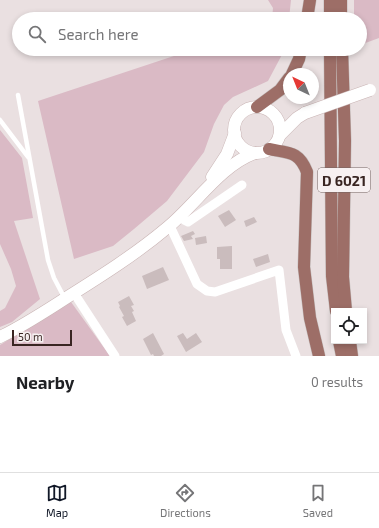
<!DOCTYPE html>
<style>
body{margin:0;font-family:"Exo 2",sans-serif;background:#f2f2f2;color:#202124}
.controls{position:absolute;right:12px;bottom:12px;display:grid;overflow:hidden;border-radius:0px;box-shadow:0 2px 6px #0003}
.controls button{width:36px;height:36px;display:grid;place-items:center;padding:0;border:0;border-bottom:1px solid #e0e0e0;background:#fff;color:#202124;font:20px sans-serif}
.compass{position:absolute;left:283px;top:68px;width:36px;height:36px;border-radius:50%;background:#fff;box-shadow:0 2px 6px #0003;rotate:317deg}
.scale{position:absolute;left:12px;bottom:10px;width:60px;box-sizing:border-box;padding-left:4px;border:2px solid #392522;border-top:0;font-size:11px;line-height:14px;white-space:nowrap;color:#392522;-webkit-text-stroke:3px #f7f0f1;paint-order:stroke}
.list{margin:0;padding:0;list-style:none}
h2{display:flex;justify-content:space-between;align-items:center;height:52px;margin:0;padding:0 16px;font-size:17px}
h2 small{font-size:13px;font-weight:400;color:#757577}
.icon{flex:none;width:22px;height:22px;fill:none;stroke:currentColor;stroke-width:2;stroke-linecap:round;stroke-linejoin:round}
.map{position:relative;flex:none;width:379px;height:356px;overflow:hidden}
.search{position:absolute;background:#fff;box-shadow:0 2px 6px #0003;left:12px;right:12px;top:12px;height:44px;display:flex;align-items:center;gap:10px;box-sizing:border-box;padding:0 14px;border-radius:22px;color:#757577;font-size:15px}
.sheet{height:116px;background:#fff}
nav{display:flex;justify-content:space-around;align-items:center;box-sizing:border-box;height:56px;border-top:1px solid #e0e0e0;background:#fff;font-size:11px;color:#757577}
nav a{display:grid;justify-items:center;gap:2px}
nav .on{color:#111827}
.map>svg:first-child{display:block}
.green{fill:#dabac5}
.building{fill:#cabcbd}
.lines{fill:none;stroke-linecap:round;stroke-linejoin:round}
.secondary-casing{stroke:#c9b4b4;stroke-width:13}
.primary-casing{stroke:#c4bebd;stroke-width:13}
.lane{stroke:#fff;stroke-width:4.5}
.street{stroke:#fff;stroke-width:9}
.secondary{stroke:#fff;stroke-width:12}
.primary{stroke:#9d6e67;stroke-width:12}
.secondary-bridge-casing{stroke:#c9b4b4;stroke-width:13;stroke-linecap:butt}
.secondary-bridge{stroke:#fff;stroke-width:12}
.labels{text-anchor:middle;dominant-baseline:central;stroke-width:4;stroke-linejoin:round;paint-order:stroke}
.shield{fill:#f7f0f1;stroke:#726260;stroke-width:1}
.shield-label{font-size:14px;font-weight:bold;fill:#392522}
</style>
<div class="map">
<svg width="379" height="356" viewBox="0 0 379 356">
<rect width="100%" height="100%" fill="#eae0e1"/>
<g class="green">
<polygon points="268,0 291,0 289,19 272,19 273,8"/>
<polygon points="354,0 379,0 379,38 360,45 360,19 354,19"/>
<polygon points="195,49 285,49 268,81 233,97 224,105 214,124 204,152 167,201 134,229 113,246 74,259 38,101"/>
<polygon points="0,130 22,158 33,218 14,221 40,299 12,322 0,327 0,311 5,308 16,286 11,269 0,244"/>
<polygon points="71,302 110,356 0,356 0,345"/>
</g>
<g class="building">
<polygon points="229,210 236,220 225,227 218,216"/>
<polygon points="254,217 257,222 246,227 244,221"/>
<polygon points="193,231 195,234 191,236 193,239 184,241 181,236"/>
<polygon points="206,236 207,243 196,245 195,238"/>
<polygon points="232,246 232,269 220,269 220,259 217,259 217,247"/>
<polygon points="268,254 270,262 256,267 253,259"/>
<polygon points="163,267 169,280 147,289 142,276"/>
<polygon points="129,296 134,305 131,306 134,311 132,312 136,321 127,326 122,317 124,316 119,307 120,306 118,302"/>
<polygon points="153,333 164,354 161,356 154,356 153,354 151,355 143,339"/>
<polygon points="183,333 187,339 196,333 202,342 186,352 177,336"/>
</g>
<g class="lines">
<g class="secondary-casing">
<g id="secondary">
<circle cx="257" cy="130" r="23"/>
<polyline points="280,135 297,118 305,113"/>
<polyline points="212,177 227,154 235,133"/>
<path d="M0,337C23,326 44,312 66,298C101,276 136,254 168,227C196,204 221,165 255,153"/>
</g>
</g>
<g class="primary-casing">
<g id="primary">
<polyline points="330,0 330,19"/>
<polyline points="341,0 341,19"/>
<polyline points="307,19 310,0"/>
<polyline points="330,49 332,276 336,311"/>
<polyline points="342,49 345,141 343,277 346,311"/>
<polyline points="292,74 299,59 301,49"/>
<polyline points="257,107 280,90 289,78"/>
<path d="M269,149C289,153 299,151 307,172L304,267L310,318L319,356"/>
<polyline points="339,341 342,356"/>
<polyline points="350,341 352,356"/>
</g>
</g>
<g class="lane">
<polyline points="18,95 48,260 54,278 64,297"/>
<polyline points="0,120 28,157"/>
</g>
<g class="street">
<polyline points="180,217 184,220 188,222 242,185"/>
<polyline points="170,226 197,284 207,291 215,292 279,270 286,330 296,356"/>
<polyline points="74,293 115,356"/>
</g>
<use href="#secondary" class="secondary"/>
<use href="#primary" class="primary"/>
<g class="secondary-bridge-casing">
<polyline id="secondary-bridge" points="305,113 370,90"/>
</g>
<use href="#secondary-bridge" class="secondary-bridge"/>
</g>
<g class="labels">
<rect class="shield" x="318" y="168" width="52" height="24" rx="3"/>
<g class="shield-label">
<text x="344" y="180">D 6021</text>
</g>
</g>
</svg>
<div class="controls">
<button><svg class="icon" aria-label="locate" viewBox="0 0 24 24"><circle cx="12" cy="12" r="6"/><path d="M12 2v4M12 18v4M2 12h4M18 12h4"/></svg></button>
</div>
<svg class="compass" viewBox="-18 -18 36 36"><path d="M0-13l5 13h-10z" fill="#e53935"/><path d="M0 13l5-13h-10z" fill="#757577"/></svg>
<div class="scale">50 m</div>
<div class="search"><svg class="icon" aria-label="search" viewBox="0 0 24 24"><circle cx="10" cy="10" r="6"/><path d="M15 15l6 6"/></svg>Search here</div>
</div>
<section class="sheet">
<h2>Nearby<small>0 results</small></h2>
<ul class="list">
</ul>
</section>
<nav>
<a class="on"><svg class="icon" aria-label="map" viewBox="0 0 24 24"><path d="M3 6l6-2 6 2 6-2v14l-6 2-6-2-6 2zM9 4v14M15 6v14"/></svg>Map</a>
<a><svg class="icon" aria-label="directions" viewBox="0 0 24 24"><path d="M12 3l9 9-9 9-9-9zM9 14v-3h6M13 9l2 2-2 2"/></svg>Directions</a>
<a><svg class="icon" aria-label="saved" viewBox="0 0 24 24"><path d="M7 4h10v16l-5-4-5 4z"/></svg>Saved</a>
</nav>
